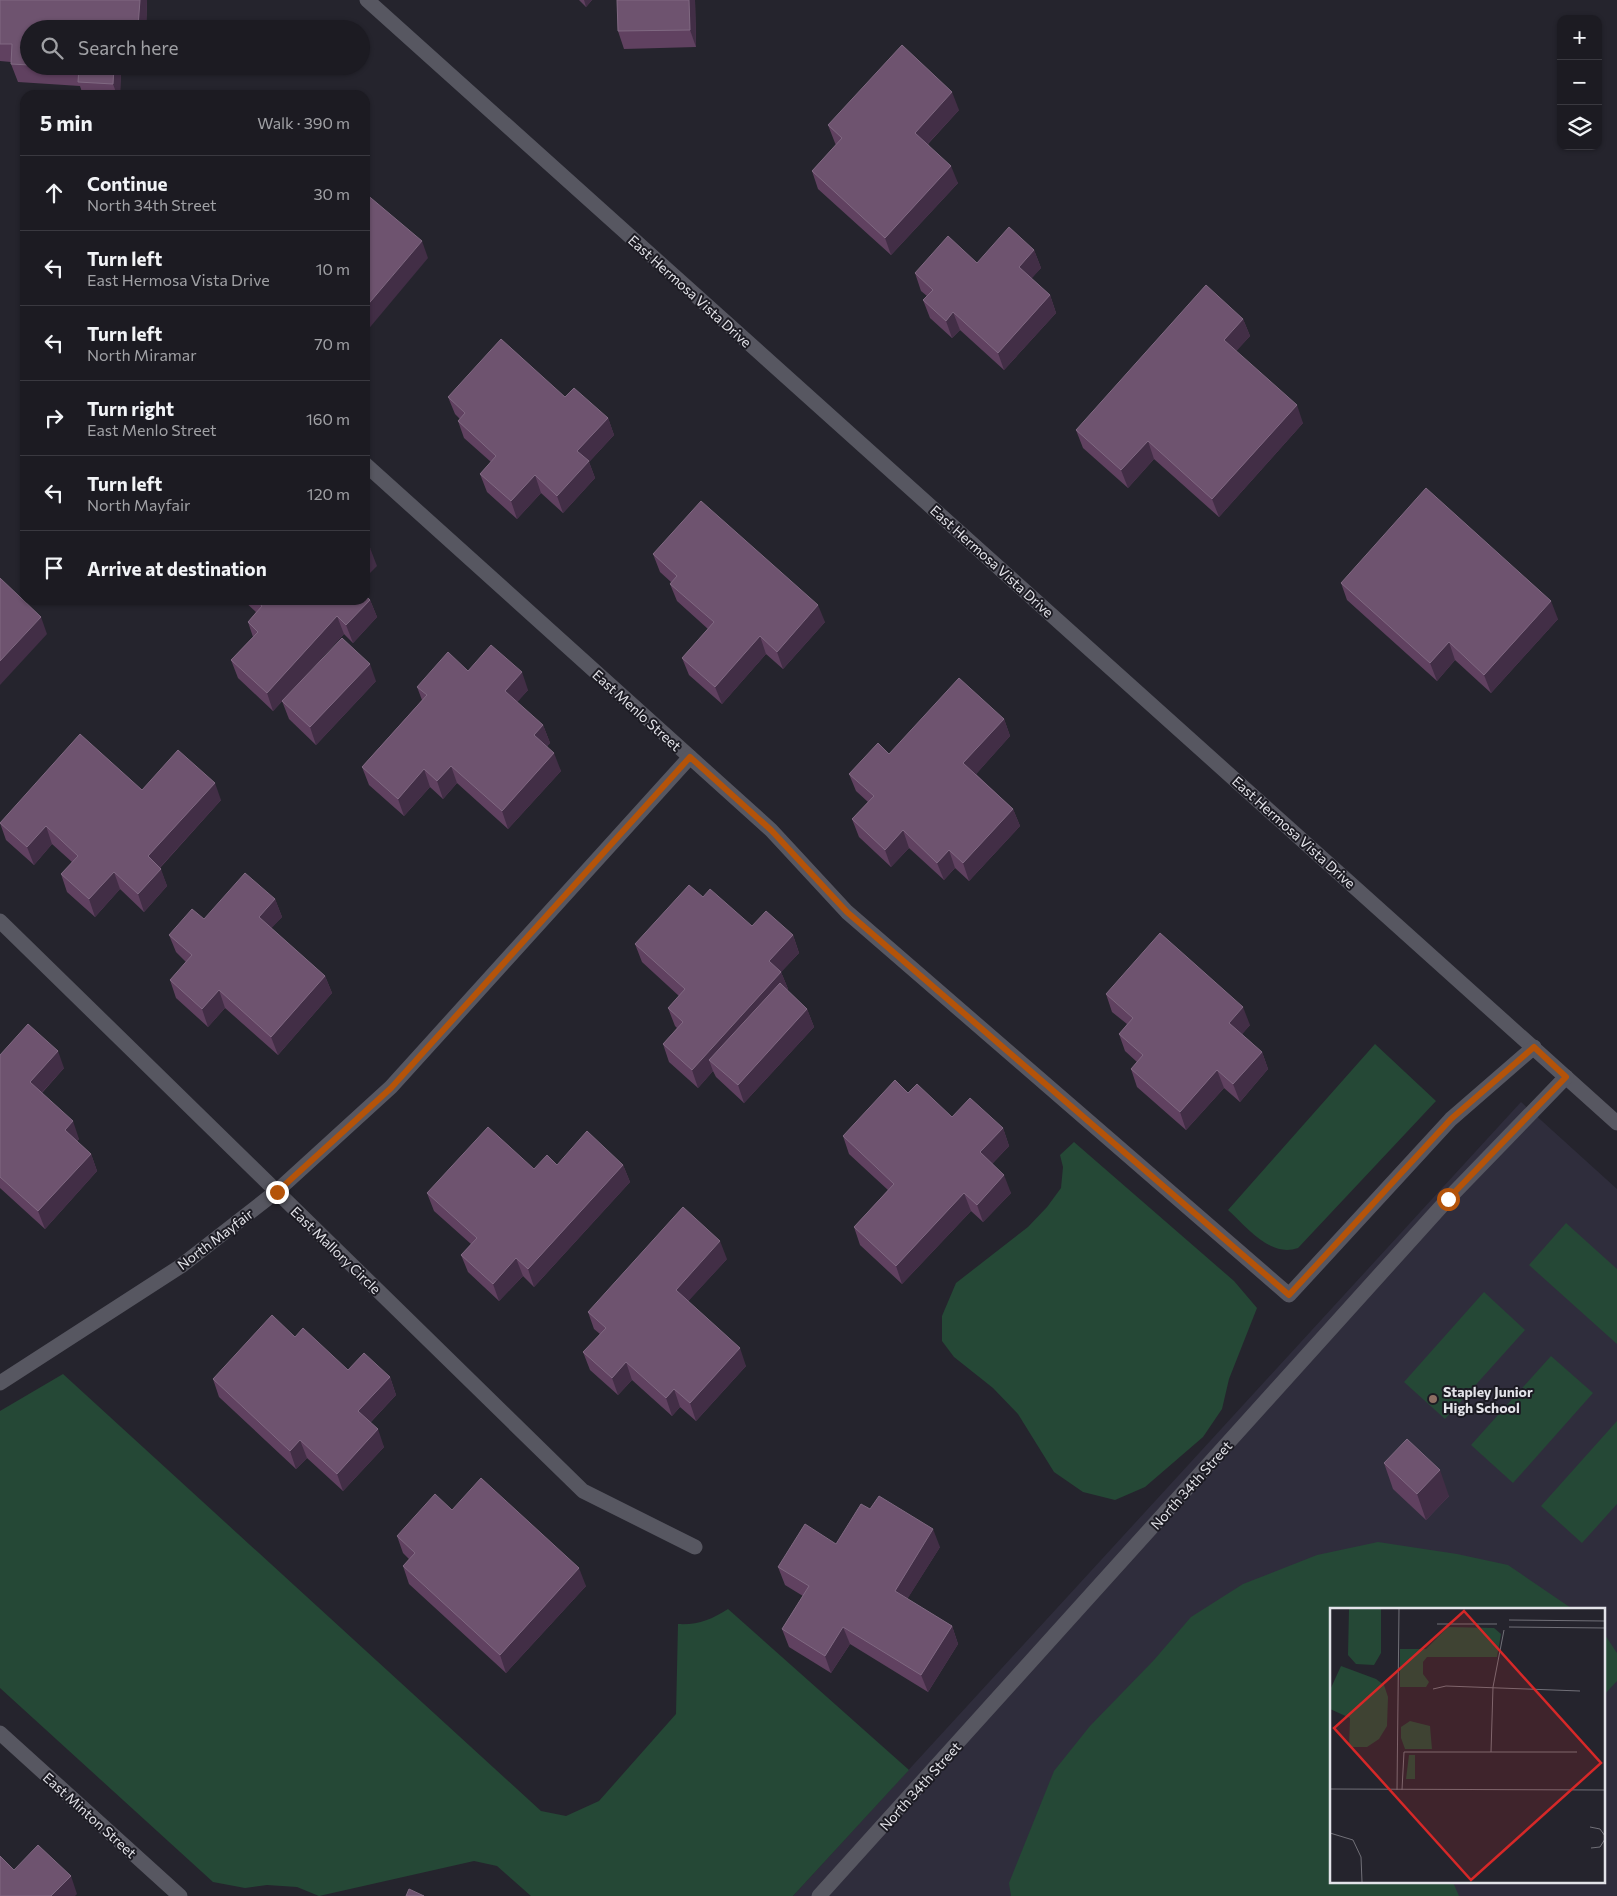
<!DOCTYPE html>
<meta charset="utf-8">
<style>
body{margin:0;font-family:Commissioner,sans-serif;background:#29282f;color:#f1f3f6}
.controls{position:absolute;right:15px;top:15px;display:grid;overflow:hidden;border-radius:10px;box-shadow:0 1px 4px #0004}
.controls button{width:45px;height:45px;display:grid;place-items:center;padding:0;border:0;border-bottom:1px solid #3a3940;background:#1c1b22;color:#f1f3f6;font:25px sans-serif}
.stop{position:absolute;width:15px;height:15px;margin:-11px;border:4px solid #b45309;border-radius:50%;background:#fff}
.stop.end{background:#b45309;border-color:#fff;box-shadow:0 1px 5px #0008}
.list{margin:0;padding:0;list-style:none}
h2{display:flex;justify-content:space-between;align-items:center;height:65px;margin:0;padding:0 20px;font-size:21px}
h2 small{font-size:16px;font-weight:400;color:#a0a1a5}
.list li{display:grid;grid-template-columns:32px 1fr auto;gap:15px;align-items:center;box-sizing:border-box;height:75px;padding:0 20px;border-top:1px solid #3a3940}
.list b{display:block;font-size:19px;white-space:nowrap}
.list p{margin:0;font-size:16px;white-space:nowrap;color:#a0a1a5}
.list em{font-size:16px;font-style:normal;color:#a0a1a5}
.icon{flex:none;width:28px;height:28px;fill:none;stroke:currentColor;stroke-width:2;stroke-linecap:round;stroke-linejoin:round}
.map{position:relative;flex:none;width:1617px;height:1896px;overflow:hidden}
.search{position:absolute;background:#1c1b22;box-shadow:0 1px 4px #0004;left:20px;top:20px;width:350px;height:55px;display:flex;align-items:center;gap:12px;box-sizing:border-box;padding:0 18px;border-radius:28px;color:#a0a1a5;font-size:19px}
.panel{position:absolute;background:#1c1b22;box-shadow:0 1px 4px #0004;left:20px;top:90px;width:350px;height:515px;border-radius:15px}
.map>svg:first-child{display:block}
.built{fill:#2f2d3c;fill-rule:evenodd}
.green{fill:#254836}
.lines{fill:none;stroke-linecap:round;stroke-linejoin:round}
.street{stroke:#575761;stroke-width:15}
.wall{fill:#604160}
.shaded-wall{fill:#422e46}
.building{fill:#6e536f;stroke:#806982}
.route{stroke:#b45309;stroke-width:6}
.education-dot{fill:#8d6e63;stroke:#1c1b23;stroke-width:2}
.labels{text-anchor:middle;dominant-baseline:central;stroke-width:4;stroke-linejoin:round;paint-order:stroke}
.street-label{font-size:14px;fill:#e3e3e9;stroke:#1c1b23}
.poi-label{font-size:14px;font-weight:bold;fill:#e3e3e9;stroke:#1c1b23;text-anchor:start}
.inset-road{fill:none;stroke:#717078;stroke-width:1}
.view{fill:#d62828;fill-opacity:0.15;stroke:#d62828;stroke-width:2.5}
.inset-edge{fill:none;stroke:#e3e3e9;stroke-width:2.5}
</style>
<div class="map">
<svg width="1617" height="1896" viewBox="0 0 1617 1896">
<rect width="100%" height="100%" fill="#25242d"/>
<path class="built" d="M1521,1102L1617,1189V1896H793ZM1331,1610H1603V1882H1331Z"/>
<g class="green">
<path d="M1375,1044L1436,1101L1298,1248C1270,1258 1247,1227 1228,1210Z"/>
<polygon points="1074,1142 1234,1281 1257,1308 1229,1379 1222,1409 1203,1437 1145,1487 1115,1500 1083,1492 1054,1472 1018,1414 993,1388 954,1357 942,1341 942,1316 956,1283 1028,1227 1047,1207 1061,1188 1063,1167 1060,1155"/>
<polygon points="1566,1223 1617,1269 1617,1344 1529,1265"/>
<polygon points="1484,1292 1525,1330 1445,1419 1404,1382"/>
<polygon points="1551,1356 1593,1393 1513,1483 1471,1445"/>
<path d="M63,1374L541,1811L566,1816L599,1801L676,1714L678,1624C698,1625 711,1620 728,1609L909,1770L793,1896H531L497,1866L474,1861L319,1896L297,1887L267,1885L245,1888L213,1882L0,1688V1411Z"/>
<polygon points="1617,1421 1617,1504 1582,1543 1541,1506"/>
<polygon points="1378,1542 1457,1554 1508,1565 1574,1610 1331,1610 1331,1882 1453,1882 1459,1896 1011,1896 1009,1883 1054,1771 1090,1726 1154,1660 1191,1617 1243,1584 1317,1555"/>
<polygon points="1603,1632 1617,1653 1617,1681 1603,1696"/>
</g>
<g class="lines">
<g class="street">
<polyline points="367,0 1617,1123"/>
<polyline points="365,464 771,830 847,912 1289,1295 1451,1119 1534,1047"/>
<polyline points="0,921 583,1491 695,1547"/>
<polyline points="0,1383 181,1266 277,1191 391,1087 690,757"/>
<polyline points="0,1733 180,1896"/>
<polyline points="819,1896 1448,1199 1566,1077"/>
</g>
</g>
<g class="wall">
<polygon points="0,0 147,0 146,29 29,29 29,66 121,66 120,95 83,95 80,86 18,82 11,64 11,62 0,61"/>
<polygon points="579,0 592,0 586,7"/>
<polygon points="617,0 695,0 696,47 624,49 618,31"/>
<polygon points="959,110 928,144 958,183 891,255 818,189 812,171 836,145 835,143 828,125"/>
<polygon points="1034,250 1041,268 1031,278 1050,295 1056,313 1004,370 960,330 952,338 930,318 923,300 927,296 921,291 915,273 977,263"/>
<polygon points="1243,319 1250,336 1236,351 1303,423 1219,517 1154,459 1128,488 1083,448 1076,430"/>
<polygon points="448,397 565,397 608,418 614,435 589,462 595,478 563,513 541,493 517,519 487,492 480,474 491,462 464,438 458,421 460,419 455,414"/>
<polygon points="653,554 825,622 783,669 766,654 722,704 689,675 682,658 708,629 677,601 670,584 671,582 660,572"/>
<polygon points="1341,583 1558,619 1491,693 1455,660 1437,681 1347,600"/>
<polygon points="243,600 370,600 377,617 353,643 344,634 273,711 238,678 231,660 253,637 248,622 256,612"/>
<polygon points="468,671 528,690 517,702 543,725 550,743 547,746 561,771 508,829 457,783 443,799 430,787 404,816 369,785 362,767 422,700 417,687"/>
<polygon points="376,681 316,745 289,719 282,701"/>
<polygon points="1004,719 1010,736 976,774 1013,809 1020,826 969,881 955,868 944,880 909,848 891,867 859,837 852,819 868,802 856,791 849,774 889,754"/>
<polygon points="142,790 221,800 160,868 167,886 144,912 120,889 95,917 67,892 61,874 72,862 52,844 34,865 6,840 0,823"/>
<polygon points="703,897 752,926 793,935 799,953 781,972 788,989 787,990 807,1009 814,1027 744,1103 716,1077 713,1071 698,1088 669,1062 663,1044 677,1028 675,1026 668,1008 679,996 642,962 635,944"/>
<polygon points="275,899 282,917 271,928 325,976 332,993 278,1055 225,1008 208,1027 176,998 170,980 186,962 176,952 169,935 204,919"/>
<polygon points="1106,994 1250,1025 1242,1034 1262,1052 1268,1069 1240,1102 1224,1088 1186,1130 1137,1087 1131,1069 1137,1062 1125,1051 1119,1034 1127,1024 1112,1012"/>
<polygon points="0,1055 64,1068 42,1093 79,1139 77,1141 91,1154 97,1171 45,1229 0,1188"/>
<polygon points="908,1093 952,1117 1003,1128 1009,1146 992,1164 1011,1193 983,1222 971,1211 902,1284 860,1245 854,1227 888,1190 849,1154 843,1136"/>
<polygon points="557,1165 623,1165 630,1182 534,1287 523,1276 499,1301 468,1272 461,1255 471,1244 434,1211 427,1193"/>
<polygon points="727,1259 688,1301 746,1366 696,1421 680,1407 672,1416 632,1380 618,1395 590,1370 583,1352 600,1334 594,1329 588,1312"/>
<polygon points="295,1337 348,1370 390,1377 396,1395 370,1423 384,1447 343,1491 307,1458 296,1469 219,1397 213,1379"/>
<polygon points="1384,1463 1449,1496 1426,1520 1393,1489"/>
<polygon points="452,1510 586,1586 506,1673 409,1584 403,1566 409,1559 403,1553 397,1536"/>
<polygon points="836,1544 940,1547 907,1599 952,1626 958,1644 928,1692 850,1644 831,1673 789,1647 782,1629 803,1596 785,1585 778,1567"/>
</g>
<g class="shaded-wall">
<polygon points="140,0 147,0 146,29 139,29 138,27"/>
<polygon points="584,0 592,0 586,7"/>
<polygon points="689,0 695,0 696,47 690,30"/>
<polygon points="114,66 121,66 120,95 117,95 113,84"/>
<polygon points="952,92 959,110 922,150 915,133"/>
<polygon points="951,166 958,183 891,255 885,238"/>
<polygon points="422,241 428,258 366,332 365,329 365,308"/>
<polygon points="1034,250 1041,268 1026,285 1019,267"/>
<polygon points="1050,295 1056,313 1004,370 998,353"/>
<polygon points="953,312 960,330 952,338 946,321"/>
<polygon points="1243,319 1250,336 1230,358 1224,340"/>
<polygon points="1297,405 1303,423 1219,517 1212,499"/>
<polygon points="608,418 614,435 589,462 595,478 563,513 557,496 577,451"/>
<polygon points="1148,441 1154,459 1128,488 1121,470"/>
<polygon points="535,475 541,493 517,519 511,501"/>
<polygon points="370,548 377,566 365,578 365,554"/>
<polygon points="370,600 377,617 353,643 346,625"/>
<polygon points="1551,601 1558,619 1491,693 1484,675"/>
<polygon points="818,605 825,622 783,669 777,652"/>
<polygon points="337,616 344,634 273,711 267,693"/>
<polygon points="41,617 47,634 0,685 0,661"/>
<polygon points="760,636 766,654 722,704 715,687"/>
<polygon points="1449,642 1455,660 1437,681 1430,663"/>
<polygon points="370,664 376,681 316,745 310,727"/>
<polygon points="522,672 528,690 511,709 505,691"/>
<polygon points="1004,719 1010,736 970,781 963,763"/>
<polygon points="543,725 550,743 541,753 534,735"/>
<polygon points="554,753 561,771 508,829 502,811"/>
<polygon points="451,766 457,783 443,799 437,781"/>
<polygon points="424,769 430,787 404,816 398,799"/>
<polygon points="215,783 221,800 154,874 148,856"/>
<polygon points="1013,809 1020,826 969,881 963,863"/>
<polygon points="46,826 52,844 34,865 27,847"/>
<polygon points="903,830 909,848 891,867 885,850"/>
<polygon points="949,850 955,868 944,880 937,863"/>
<polygon points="161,869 167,886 144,912 138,894"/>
<polygon points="114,872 120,889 95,917 89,899"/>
<polygon points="275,899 282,917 265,935 259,917"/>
<polygon points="793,935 799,953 781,972 788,989 717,1067 709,1060 713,1071 698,1088 692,1070 769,961"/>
<polygon points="325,976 332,993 278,1055 271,1037"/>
<polygon points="219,990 225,1008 208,1027 202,1009"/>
<polygon points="1243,1007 1250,1025 1236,1041 1229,1023"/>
<polygon points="807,1009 814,1027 744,1103 738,1085"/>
<polygon points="58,1051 64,1068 36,1099 30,1082"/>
<polygon points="1262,1052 1268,1069 1240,1102 1233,1084"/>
<polygon points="1217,1070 1224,1088 1186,1130 1180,1112"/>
<polygon points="73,1121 79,1139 71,1148 65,1130"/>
<polygon points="1003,1128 1009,1146 986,1170 980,1152"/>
<polygon points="91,1154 97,1171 45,1229 38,1211"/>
<polygon points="623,1165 630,1182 534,1287 528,1269"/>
<polygon points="1004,1175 1011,1193 983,1222 977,1205"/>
<polygon points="964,1193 971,1211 902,1284 896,1266"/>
<polygon points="720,1241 727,1259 682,1308 676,1290"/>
<polygon points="516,1258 523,1276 499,1301 493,1284"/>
<polygon points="740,1348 746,1366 696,1421 690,1403"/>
<polygon points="626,1362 632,1380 618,1395 612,1378"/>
<polygon points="390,1377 396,1395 364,1429 358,1411"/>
<polygon points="674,1389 680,1407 672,1416 666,1398"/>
<polygon points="378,1429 384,1447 343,1491 337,1474"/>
<polygon points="300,1440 307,1458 296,1469 290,1451"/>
<polygon points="1440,1470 1449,1496 1426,1520 1417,1494"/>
<polygon points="933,1529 940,1547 901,1609 895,1591"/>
<polygon points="579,1568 586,1586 506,1673 500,1655"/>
<polygon points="952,1626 958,1644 928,1692 921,1675"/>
<polygon points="843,1627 850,1644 831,1673 825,1656"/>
<polygon points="71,1876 77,1894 75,1896 51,1896"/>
</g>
<g class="building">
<polygon points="0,0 140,0 138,27 116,25 116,29 29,29 29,65 11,64 12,44 0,44"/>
<polygon points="617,0 689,0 690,30 618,31"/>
<polygon points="902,45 952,92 915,133 951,166 885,238 812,171 842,138 828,125"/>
<polygon points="48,66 114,66 113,84 78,82 79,68"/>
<polygon points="365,193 422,241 365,308"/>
<polygon points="1009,227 1034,250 1019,267 1050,295 998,353 953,312 946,321 923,300 933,290 915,273 948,236 977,263"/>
<polygon points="1206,285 1243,319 1224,340 1297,405 1212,499 1148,441 1121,470 1076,430"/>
<polygon points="501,339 565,397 574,388 608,418 577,451 589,461 557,496 535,475 511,501 480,474 496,456 458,421 465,413 448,397"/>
<polygon points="1426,488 1551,601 1484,675 1449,642 1430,663 1341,583"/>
<polygon points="701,501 818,605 777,652 760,636 715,687 682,658 714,622 670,584 677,576 653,554"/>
<polygon points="365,543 370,548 365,554"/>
<polygon points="0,578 41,617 0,661"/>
<polygon points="365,595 370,600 346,625 337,616 267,693 231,660 258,632 248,622 262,606 255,600 365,600"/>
<polygon points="342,638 370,664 310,727 282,701"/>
<polygon points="491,645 522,672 505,691 543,725 534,735 554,753 502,811 451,766 437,781 424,769 398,799 362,767 427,695 417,687 448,652 468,671"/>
<polygon points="959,678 1004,719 963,763 1013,809 963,863 949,850 937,863 903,830 885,850 852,819 874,796 849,774 878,743 889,754"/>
<polygon points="80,734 142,790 178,750 215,783 148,856 161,869 138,894 114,872 89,899 61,874 78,856 46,826 27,847 0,823"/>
<polygon points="245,873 275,899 259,917 325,976 271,1037 219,990 202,1009 170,980 192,955 169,935 192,909 204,919"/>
<polygon points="689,885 703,897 710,889 752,926 766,911 793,935 769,961 781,972 692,1070 663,1044 683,1022 668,1008 685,989 635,944"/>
<polygon points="1160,933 1243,1007 1229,1023 1262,1052 1233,1084 1217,1070 1180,1112 1131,1069 1143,1055 1119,1034 1133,1018 1106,994"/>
<polygon points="780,983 807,1009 738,1085 709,1060"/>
<polygon points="28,1024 58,1051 30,1082 73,1121 65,1130 91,1154 38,1211 0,1177 0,1055"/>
<polygon points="895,1080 908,1093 917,1084 952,1117 970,1098 1003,1128 980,1152 1004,1175 977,1205 964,1193 896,1266 854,1227 894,1184 843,1136"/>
<polygon points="488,1127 534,1169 547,1155 557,1165 587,1131 623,1165 528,1269 516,1258 493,1284 461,1255 477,1238 427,1193"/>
<polygon points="683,1207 720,1241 676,1290 740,1348 690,1403 674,1389 666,1398 626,1362 612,1378 583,1352 606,1328 588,1312"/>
<polygon points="272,1315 295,1337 303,1328 348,1370 364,1353 390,1377 358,1411 378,1429 337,1474 300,1440 290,1451 213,1379"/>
<polygon points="1407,1439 1440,1470 1417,1494 1384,1463"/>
<polygon points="481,1478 579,1568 500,1655 403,1566 415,1553 397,1536 435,1494 452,1510"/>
<polygon points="879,1496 933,1529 895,1591 952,1626 921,1675 843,1627 825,1656 782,1629 809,1586 778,1567 805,1524 836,1544 861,1504 870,1509"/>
<polygon points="38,1845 71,1876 51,1896 0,1896 0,1856 14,1870"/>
<polygon points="409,1889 424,1896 406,1896"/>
</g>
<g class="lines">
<polyline class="route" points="277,1192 391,1088 690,757 771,830 847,912 1289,1295 1451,1119 1534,1047 1566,1077 1448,1199"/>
</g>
<circle class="education-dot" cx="1433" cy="1399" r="5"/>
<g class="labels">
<g class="street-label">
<text transform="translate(690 291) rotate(42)">East Hermosa Vista Drive</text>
<text transform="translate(992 561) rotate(42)">East Hermosa Vista Drive</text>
<text transform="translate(637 710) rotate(42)">East Menlo Street</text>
<text transform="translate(1294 832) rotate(42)">East Hermosa Vista Drive</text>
<text transform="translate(215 1239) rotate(-37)">North Mayfair</text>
<text transform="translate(336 1250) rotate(44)">East Mallory Circle</text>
<text transform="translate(1191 1485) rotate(-48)">North 34th Street</text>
<text transform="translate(920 1786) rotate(-48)">North 34th Street</text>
<text transform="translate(90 1815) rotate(42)">East Minton Street</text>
</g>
<g class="poi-label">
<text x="1443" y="1391">Stapley Junior<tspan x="1443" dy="16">High School</tspan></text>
</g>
</g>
<g transform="translate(1330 1608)">
<rect width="275" height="275" fill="#25242d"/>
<path d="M19,1H51V45L44,57L26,56L18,47ZM118,19L164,20L171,26L167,49H97L93,54V66L99,74L96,79H70V41H96ZM11,58L46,71L54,77L58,89L57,118L49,131L37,139H19L20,110L0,101V82ZM80,113L100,118L102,141H75L71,130V119ZM79,147H85V171H76Z" fill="#254836"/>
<path class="inset-road" d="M179,12L275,13M107,16H167M179,19L275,20M103,81L116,78L250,83M161,144L163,79L174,22M0,181L275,182M67,182L69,1M72,182L74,144H247M260,219L270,221L275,228M0,225L23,232L31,249L32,274M261,240L270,239L275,231"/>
<path class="view" d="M134,3L271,155L141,272L4,120Z"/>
<rect width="275" height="275" class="inset-edge"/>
</g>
</svg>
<div class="controls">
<button>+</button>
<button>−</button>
<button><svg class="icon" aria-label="layers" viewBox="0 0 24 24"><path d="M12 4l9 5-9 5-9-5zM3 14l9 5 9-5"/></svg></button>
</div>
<div class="stop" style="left:1448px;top:1199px"></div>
<div class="stop end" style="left:277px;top:1192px"></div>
<div class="search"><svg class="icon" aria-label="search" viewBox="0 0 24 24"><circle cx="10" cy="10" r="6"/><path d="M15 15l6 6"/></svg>Search here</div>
<section class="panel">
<h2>5 min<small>Walk · 390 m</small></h2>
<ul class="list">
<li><svg class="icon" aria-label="ahead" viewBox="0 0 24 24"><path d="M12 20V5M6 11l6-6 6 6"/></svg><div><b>Continue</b><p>North 34th Street</p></div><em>30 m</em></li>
<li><svg class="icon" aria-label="left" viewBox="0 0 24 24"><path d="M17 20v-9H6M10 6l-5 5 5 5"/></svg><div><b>Turn left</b><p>East Hermosa Vista Drive</p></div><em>10 m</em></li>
<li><svg class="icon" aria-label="left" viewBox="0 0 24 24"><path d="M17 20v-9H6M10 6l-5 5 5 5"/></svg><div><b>Turn left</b><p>North Miramar</p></div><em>70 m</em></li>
<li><svg class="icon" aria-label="right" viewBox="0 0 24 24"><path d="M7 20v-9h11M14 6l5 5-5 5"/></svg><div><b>Turn right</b><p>East Menlo Street</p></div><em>160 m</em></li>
<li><svg class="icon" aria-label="left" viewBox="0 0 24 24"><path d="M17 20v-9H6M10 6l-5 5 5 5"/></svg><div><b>Turn left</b><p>North Mayfair</p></div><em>120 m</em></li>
<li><svg class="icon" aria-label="arrive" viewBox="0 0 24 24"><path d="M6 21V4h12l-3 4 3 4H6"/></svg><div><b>Arrive at destination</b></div></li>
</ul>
</section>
</div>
